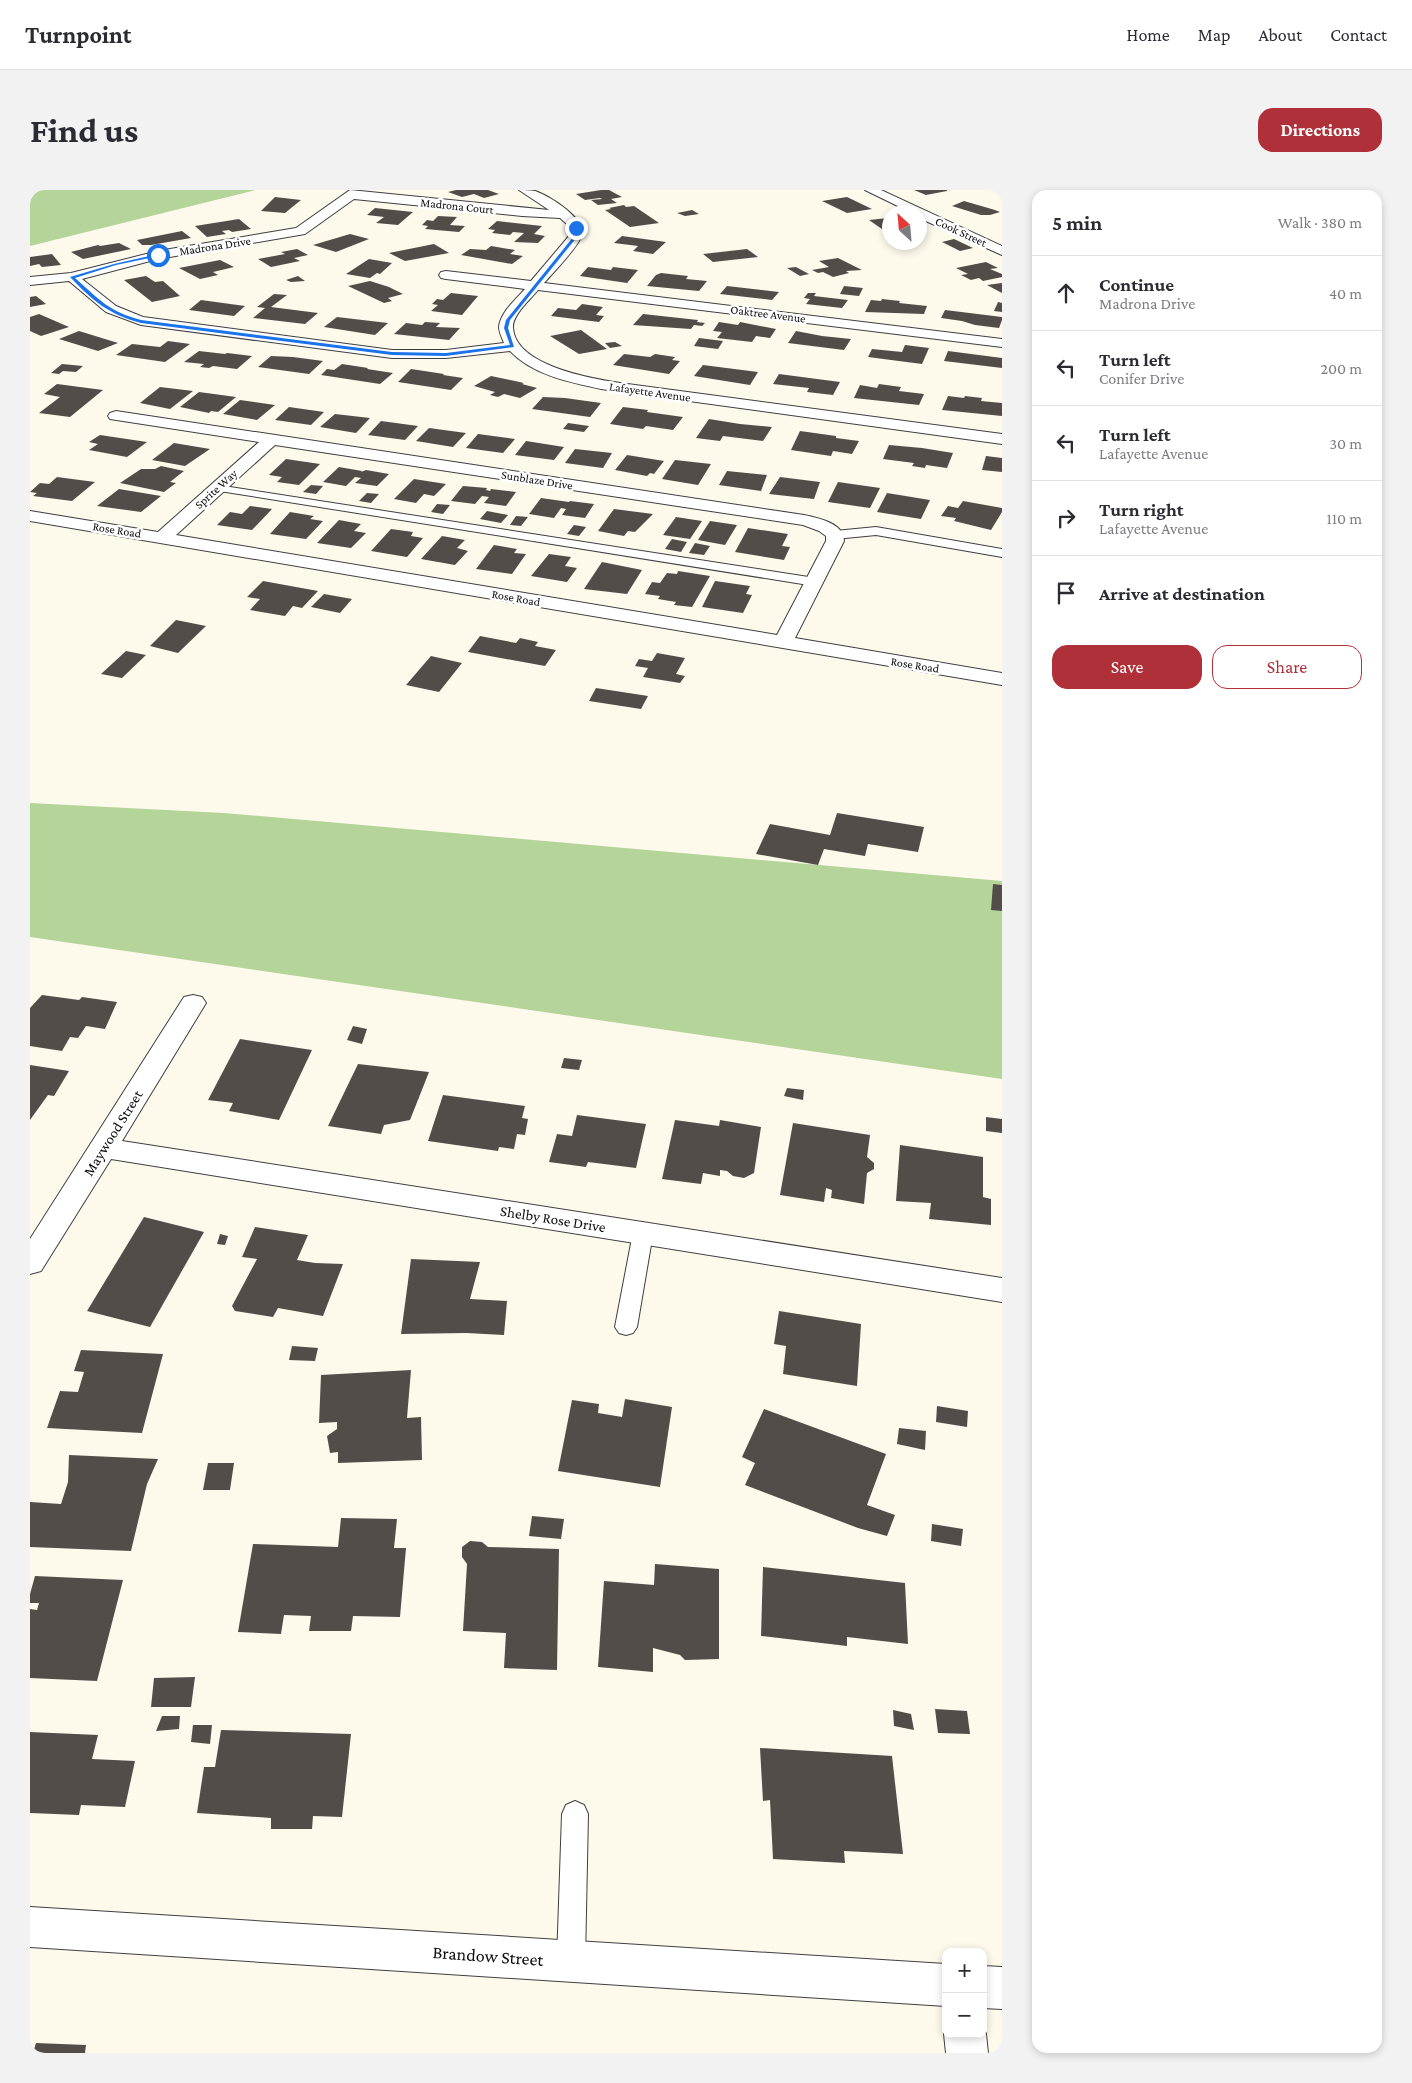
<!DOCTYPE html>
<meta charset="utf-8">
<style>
body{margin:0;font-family:"Crimson Pro",serif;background:#f2f2f3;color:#2b2b33}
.controls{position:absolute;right:15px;bottom:15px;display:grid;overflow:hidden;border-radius:10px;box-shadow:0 2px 8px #0003}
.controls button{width:45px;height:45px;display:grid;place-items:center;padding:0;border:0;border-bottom:1px solid #e1e1e2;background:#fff;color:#2b2b33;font:25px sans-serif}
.compass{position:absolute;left:852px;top:15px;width:45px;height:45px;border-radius:50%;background:#fff;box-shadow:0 2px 8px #0003;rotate:334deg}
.stop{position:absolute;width:15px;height:15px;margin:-11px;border:4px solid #1a73e8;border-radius:50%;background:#fff}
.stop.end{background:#1a73e8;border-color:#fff;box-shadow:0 1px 5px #0008}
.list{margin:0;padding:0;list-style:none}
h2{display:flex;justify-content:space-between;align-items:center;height:65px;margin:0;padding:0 20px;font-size:21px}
h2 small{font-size:16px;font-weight:400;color:#7c7c81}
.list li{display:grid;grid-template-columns:32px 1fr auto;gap:15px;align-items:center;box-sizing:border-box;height:75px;padding:0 20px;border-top:1px solid #e1e1e2}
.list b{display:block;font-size:19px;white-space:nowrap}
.list p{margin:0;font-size:16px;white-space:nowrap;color:#7c7c81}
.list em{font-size:16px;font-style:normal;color:#7c7c81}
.actions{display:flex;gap:10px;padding:15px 20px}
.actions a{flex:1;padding:11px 0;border:1px solid #af3038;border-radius:15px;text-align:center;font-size:18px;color:#af3038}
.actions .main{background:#af3038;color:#fff}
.icon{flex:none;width:28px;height:28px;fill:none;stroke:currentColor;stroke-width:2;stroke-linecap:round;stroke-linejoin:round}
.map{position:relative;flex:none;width:972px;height:1863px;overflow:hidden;border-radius:15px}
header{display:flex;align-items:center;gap:30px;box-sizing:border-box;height:70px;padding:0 25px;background:#fff;border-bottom:1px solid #e1e1e2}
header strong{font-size:24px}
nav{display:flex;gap:28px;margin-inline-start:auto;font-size:18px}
.intro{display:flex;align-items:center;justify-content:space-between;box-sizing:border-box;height:120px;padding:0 30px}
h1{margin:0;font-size:35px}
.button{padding:12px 22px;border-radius:15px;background:#af3038;color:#fff;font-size:18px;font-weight:700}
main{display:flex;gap:30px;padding:0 30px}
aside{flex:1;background:#fff;border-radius:15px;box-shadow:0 2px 8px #0003}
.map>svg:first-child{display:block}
.forest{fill:#b4d49a}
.building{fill:#534d49}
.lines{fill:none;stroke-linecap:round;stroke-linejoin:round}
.lane-casing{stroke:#3f3f3f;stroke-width:2}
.street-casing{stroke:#3f3f3f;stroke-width:2}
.lane{fill:#fff;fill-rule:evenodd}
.street{fill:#fff;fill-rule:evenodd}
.route{fill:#1a73e8}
.labels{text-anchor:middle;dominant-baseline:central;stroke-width:5;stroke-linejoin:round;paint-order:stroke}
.far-street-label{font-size:12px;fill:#0c0c0c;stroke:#fff}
.street-label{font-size:15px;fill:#0c0c0c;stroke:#fff}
.near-street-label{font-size:18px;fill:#0c0c0c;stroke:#fff}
</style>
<header>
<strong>Turnpoint</strong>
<nav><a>Home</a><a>Map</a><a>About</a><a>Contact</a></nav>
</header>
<div class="intro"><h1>Find us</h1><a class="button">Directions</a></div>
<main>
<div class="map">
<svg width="972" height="1863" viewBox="0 0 972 1863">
<rect width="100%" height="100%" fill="#fdfaec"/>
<g class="forest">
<polygon points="0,0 226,0 0,56"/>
<polygon points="0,613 194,623 972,691 972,889 0,747"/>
</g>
<g class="building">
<polygon points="426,0 458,0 469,4 454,8 444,4 432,7 418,2"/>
<polygon points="571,0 579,0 592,7 581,9 587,13 568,15 561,10 572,9 570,8 555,10 546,4"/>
<polygon points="884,0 917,0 917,1 896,5"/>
<polygon points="245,7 271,10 255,23 231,21"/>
<polygon points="817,7 842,19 817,23 792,11"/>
<polygon points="934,11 965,20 970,22 960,25 951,25 922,16"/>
<polygon points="594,15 596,17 604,16 629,33 600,37 575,20 581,19 579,18"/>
<polygon points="345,18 383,22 368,35 346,33 354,27 337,25"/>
<polygon points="662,20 669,24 655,26 647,23"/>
<polygon points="408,26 427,27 420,35 435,36 429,42 395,39 398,36 392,35 397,30 403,31"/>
<polygon points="858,28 859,44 839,30"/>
<polygon points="209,29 221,39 202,42 199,40 192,41 196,44 177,47 165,36"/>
<polygon points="467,31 512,36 504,44 515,46 508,53 484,52 494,43 483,42 480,45 462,43 465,40 458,39"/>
<polygon points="152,41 161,48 121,55 112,55 107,50"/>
<polygon points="320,44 339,49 306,62 283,55"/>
<polygon points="592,46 636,52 623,64 603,61 608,56 584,53"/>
<polygon points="924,49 943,58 930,61 912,52"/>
<polygon points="89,53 101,59 53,69 41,62 68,55 70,56"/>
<polygon points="404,54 419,63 375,71 359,63"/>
<polygon points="461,56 485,60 480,64 493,66 482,74 431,65 440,59 456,60"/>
<polygon points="267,59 278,65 264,68 270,71 241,77 228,69 255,64 251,62"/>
<polygon points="717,59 728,67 683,72 673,64"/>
<polygon points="22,64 31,75 12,77 9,74 0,76 0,67"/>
<polygon points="808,68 832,80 816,81 819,83 803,87 793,82 788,83 782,80 799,77 789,71"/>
<polygon points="339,69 362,73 350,84 347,83 340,88 316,84"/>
<polygon points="190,70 204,77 183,82 188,85 170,89 149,78"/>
<polygon points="956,72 968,78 960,79 972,84 972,87 953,91 949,88 941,90 931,85 938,84 926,78"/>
<polygon points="558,77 581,80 583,77 608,80 597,93 550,86"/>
<polygon points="766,77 779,84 770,86 757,78"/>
<polygon points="631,83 658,86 656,89 677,91 669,101 617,96 626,85"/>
<polygon points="116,86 125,92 133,91 150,106 122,112 94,90"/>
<polygon points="268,86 275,91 261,92 256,90"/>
<polygon points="340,91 359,97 373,104 358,108 362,111 354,113 318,96"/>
<polygon points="972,93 972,103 957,95"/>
<polygon points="697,96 749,102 742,110 690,104"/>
<polygon points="814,96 833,98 829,106 810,104"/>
<polygon points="421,103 448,106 432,125 401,121 408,115 402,114 407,109 413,110"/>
<polygon points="778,103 786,103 784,106 818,110 812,118 776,114 780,109 774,108"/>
<polygon points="244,104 257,105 241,117 288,123 275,134 223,128 235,118 227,117"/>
<polygon points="6,106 16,114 0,117 0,107"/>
<polygon points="852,109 870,111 869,113 897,116 894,124 835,122 841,110 851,111"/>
<polygon points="171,110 215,116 204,126 159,120"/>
<polygon points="968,112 972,113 972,122 964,121"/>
<polygon points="552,114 573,117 566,125 574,126 569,132 521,126 528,118 546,120"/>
<polygon points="915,120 972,127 972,130 969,138 945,135 932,131 911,128"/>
<polygon points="9,124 39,137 11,146 0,141 0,127"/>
<polygon points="613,124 668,130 667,132 675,133 672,136 664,135 661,139 603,135"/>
<polygon points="307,127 358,133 345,145 294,137"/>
<polygon points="395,132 410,133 406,137 430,138 419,150 364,144 376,133 392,135"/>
<polygon points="689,132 708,135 710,132 746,139 740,148 726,146 722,152 687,148 692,142 683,141"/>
<polygon points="551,140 577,159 549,164 520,146"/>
<polygon points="49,141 88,153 68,161 29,149"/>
<polygon points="766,141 792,146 821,149 814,160 758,153"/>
<polygon points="669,148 693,151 688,159 664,156"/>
<polygon points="138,151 160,154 135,172 86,165 102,154 130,157"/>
<polygon points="585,152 592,156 580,158 575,153"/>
<polygon points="875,155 899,158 892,174 838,167 842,159 872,162"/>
<polygon points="169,161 195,164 197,163 222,166 207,179 183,176 179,178 170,177 174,174 154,172"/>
<polygon points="918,161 972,168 972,178 914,171"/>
<polygon points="594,164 620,167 625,164 645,167 642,170 650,171 639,184 583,175"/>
<polygon points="241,166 263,167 293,171 279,184 228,177"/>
<polygon points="32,174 53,176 46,182 33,181 29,184 21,183"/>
<polygon points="312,174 338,178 337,179 363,183 350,194 291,185 297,179 304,180"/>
<polygon points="673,175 728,182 720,195 664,186"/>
<polygon points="381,179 414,184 413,185 433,188 421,200 368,192"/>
<polygon points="749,184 810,192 803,205 777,202 779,198 743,194"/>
<polygon points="461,186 494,193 492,194 507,198 490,208 474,204 468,207 460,205 465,202 444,196"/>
<polygon points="27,194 73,200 40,227 9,223 30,207 14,204"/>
<polygon points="849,194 871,197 869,201 894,204 889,215 824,208 830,195 847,198"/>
<polygon points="130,197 163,201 140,219 110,213"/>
<polygon points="169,202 206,207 188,222 181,221 179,223 150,217"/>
<polygon points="918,206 934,208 935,206 952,208 951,211 972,213 972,226 912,220"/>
<polygon points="513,207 535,208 571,213 560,227 502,219"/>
<polygon points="210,210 245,215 227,230 193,224"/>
<polygon points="259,217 294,222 281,235 245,230"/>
<polygon points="593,217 618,220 617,222 653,227 643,240 616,236 613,239 580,234"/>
<polygon points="305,224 340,228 326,243 290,237"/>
<polygon points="679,229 710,234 742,237 733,251 693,246 690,251 666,248"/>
<polygon points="351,231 388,236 375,250 338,245"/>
<polygon points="538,233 559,236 554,242 533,239"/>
<polygon points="399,238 436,243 423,257 386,251"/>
<polygon points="770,241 806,246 806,248 829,251 822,264 803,261 801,266 761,260"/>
<polygon points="448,244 485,249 473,263 436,258"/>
<polygon points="70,245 117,252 97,267 59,260 68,254 59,252"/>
<polygon points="496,251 534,257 524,270 485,265"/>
<polygon points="144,253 180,259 155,276 122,270"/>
<polygon points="859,255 892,258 923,263 917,278 896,275 895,278 882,276 884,273 853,269"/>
<polygon points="545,259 582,263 573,278 535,273"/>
<polygon points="597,265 634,271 624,284 620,283 617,286 585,280"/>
<polygon points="956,266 972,268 972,282 952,280"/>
<polygon points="256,269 290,274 269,295 247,292 252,287 239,285"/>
<polygon points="645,270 681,274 668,295 632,289"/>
<polygon points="131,276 154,281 140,292 146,293 134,302 90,293 111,279 125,279"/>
<polygon points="309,277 332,281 331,282 336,280 359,284 347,296 325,293 331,288 325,287 316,296 293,292"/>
<polygon points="697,281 737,285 731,301 689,295"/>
<polygon points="27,287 65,292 42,311 3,306 7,303 0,302 10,293 19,294"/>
<polygon points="750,287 790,292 784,309 739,304"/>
<polygon points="384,289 416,294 404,306 394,304 386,313 364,309"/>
<polygon points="808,292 850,298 840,318 798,312"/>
<polygon points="281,295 293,296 286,304 273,302"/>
<polygon points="433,296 457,298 456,300 460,301 461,299 486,302 476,316 454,313 459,307 452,306 445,314 421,311"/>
<polygon points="89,299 131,306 111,322 67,316"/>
<polygon points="337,303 349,304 341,313 329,311"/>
<polygon points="857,303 900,310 891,329 847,322"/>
<polygon points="511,308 539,312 540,311 564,314 555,328 532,325 536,319 531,318 524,328 499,324"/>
<polygon points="933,311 972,318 972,322 961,340 924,331 926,328 911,326 918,316 928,318"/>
<polygon points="407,314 420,315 413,324 401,322"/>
<polygon points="220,316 242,319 222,340 187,335 200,322 212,324"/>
<polygon points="584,319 623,324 605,342 598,341 594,346 568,341"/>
<polygon points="457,321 478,325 471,333 450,329"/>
<polygon points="260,322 284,326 280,329 293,331 276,349 240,344"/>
<polygon points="486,326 498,327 491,336 480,335"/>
<polygon points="646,327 672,331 660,349 633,345"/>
<polygon points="309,330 331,334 324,341 336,343 321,358 287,353"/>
<polygon points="680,331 707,335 695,355 668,350"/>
<polygon points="544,335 556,337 549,346 537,344"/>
<polygon points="718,338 758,344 752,356 760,357 754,370 705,362"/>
<polygon points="361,339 383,342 381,346 393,348 377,367 341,361"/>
<polygon points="412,346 435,350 427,358 438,361 425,375 391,369"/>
<polygon points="642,349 657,352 651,362 635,359"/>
<polygon points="665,353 680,356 674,365 659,363"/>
<polygon points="464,355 487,359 484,363 496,364 482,384 446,379"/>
<polygon points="519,364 541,367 535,376 547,378 537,392 501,386"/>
<polygon points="572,372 612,380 597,404 554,399"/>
<polygon points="648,381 680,386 662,417 644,415 646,412 628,409 630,406 615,404 622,392 630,393 637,383 647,384"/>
<polygon points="233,391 288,401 272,418 263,416 255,426 220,420 230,409 217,407"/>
<polygon points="685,391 720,396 716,404 722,405 713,423 672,417"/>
<polygon points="294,404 322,409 310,423 281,417"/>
<polygon points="146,430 176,436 148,463 120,456"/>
<polygon points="450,446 486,453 490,448 508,452 505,456 526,460 515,476 438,462"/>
<polygon points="96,461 116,465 92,488 71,484"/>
<polygon points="627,463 655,468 646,484 655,486 650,493 613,487 618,478 605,476 609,469 622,471"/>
<polygon points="401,466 432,473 409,502 376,495"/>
<polygon points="566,498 618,506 611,519 559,511"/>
<polygon points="807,623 894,637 888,662 838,654 835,666 794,659 788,675 726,664 740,634 800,645"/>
<polygon points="963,694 972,695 972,721 961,720"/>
<polygon points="12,805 49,810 52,807 87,812 75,839 56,836 48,848 40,847 32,861 0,856 0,818"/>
<polygon points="323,836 337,839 332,854 317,850"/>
<polygon points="210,849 282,860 249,930 199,921 203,913 178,910"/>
<polygon points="534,868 552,870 549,880 531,878"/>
<polygon points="328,874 399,882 380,930 354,935 351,944 298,936"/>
<polygon points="0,875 39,881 24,906 18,905 0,930"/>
<polygon points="757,898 774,900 773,910 754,906"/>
<polygon points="413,905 495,916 492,928 498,929 495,945 487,944 484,959 469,957 468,961 398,951"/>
<polygon points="547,925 616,934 606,978 558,972 556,977 519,972 527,944 542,946"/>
<polygon points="956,927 972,929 972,943 956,941"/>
<polygon points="645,930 689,936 690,930 731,937 724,983 714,988 703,986 697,981 690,980 690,986 673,983 671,994 632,989"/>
<polygon points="763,933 840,945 837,967 844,973 844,979 837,983 834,1014 801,1008 802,1000 796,998 794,1012 750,1005"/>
<polygon points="870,955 953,967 953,1007 961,1009 961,1035 899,1029 901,1013 866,1011"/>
<polygon points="114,1027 174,1042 120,1137 57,1121"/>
<polygon points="225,1037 278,1045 267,1070 285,1073 313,1074 293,1126 248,1118 243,1127 205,1121 202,1116 227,1069 212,1067"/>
<polygon points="190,1044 198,1046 195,1055 187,1054"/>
<polygon points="381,1069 450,1072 440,1109 477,1111 474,1145 436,1143 371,1144"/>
<polygon points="749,1121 831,1134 827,1196 753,1184 756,1156 744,1154"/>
<polygon points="262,1156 288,1158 285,1171 259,1170"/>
<polygon points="51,1160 133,1164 112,1243 17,1238 30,1201 48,1202 54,1182 44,1181"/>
<polygon points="381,1180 377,1228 391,1227 392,1270 308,1273 308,1262 300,1263 297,1246 307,1239 307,1232 289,1233 291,1185"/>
<polygon points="595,1209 642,1217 630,1297 528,1281 542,1210 569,1214 568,1223 592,1227"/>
<polygon points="907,1216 938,1221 937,1237 906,1232"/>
<polygon points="734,1219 856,1264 837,1315 865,1325 857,1346 828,1338 715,1295 725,1273 712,1267"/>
<polygon points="869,1238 896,1241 895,1260 867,1254"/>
<polygon points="39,1265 128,1269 117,1294 101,1361 0,1357 0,1312 31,1314 38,1292"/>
<polygon points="178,1273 204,1273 200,1300 173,1300"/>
<polygon points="502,1326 534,1329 531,1349 499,1346"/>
<polygon points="311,1328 367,1329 364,1358 376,1358 370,1427 323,1426 321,1441 279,1441 281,1426 254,1425 251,1444 208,1442 223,1354 308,1357"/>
<polygon points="902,1334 933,1339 931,1356 901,1351"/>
<polygon points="440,1351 452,1352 458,1357 529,1359 527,1480 474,1478 476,1443 433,1441 437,1374 432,1367 432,1357"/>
<polygon points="625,1374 689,1379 689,1469 655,1470 650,1465 623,1458 623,1482 568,1477 574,1391 624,1395"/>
<polygon points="733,1377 875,1393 878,1454 817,1447 817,1456 731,1446"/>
<polygon points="5,1386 93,1390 67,1491 0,1488 0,1419 7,1420 9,1413 0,1413 0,1404"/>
<polygon points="165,1487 161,1517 121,1517 124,1488"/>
<polygon points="905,1519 937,1521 940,1544 908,1543"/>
<polygon points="863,1520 881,1524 884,1540 864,1536"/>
<polygon points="132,1526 150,1526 149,1539 126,1541"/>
<polygon points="163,1535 182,1535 180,1554 161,1552"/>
<polygon points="191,1540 321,1544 312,1627 283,1626 282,1639 241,1639 241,1628 167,1623 174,1577 185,1577"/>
<polygon points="0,1542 68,1545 62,1569 105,1571 95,1617 51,1615 49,1625 0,1623"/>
<polygon points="730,1558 862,1566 873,1664 814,1661 815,1673 743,1669 740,1610 733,1611"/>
<polygon points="6,1853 56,1855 55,1863 3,1863"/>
</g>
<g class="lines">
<g class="lane-casing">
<g id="lane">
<polygon points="187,295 785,388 791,392 785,396 183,300 181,298 183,296"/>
<polygon points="846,337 972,359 972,367 846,345 805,349 799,345 805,341"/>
<polygon points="613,1036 620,1038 623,1043 607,1137 603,1143 596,1145 589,1143 585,1137 603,1043 606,1038"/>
<polygon points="545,1611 554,1615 558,1624 555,1771 551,1781 541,1785 531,1781 527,1771 532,1624 536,1615"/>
</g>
</g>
<g class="street-casing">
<g id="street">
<path d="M320,0L519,20L489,0C494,0 500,0 505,1C518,5 559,30 551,47C547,58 523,83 514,93L972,149V157L508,100C500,110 482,125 483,138C486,179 574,191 605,195L972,244V254L571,199C539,192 503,185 480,161L416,168H362L111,135L76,122L39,91L0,95V87L41,83L128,61L266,38ZM324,9L492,26L530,28L539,36V46L501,91L416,81L411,82L409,85L411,88L416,89L495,99C486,109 470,123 469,137C469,142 472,148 474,153L416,160H362L113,127L86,116L52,89L128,69L275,44Z"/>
<polygon points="835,0 851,0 972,56 972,65 889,28 889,22 880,22"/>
<path d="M86,221L774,325C788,328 814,333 814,351L765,448L972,483V495L0,331V321L128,342L229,252L80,229L78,226L80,223ZM245,255L773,335L789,341L796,346V351L747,445L146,345Z"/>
<polygon points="163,805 172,807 176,813 92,951 972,1088 972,1112 81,969 11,1081 0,1084 0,1049 154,807"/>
<polygon points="0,1717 916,1774 916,1816 0,1757"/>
<polygon points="953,1776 972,1777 972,1819 953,1818"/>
<polygon points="953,1837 956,1844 958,1863 916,1863 914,1844 916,1839 916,1844 953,1844"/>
</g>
</g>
<use href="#lane" class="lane"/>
<use href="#street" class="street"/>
</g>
<path class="route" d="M545,37L548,38L547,47L480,130L478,138L484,157L416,166L362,165L111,133C78,124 63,111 40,87L84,74L128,64L129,66L86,75L45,88C70,110 78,121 111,130L362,162L416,163L480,155L474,138L476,130L544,46Z"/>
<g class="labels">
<g class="far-street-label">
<text transform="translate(427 16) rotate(6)">Madrona Court</text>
<text transform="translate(931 42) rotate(25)">Cook Street</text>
<text transform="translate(185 56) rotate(-9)">Madrona Drive</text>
<text transform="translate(738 124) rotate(7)">Oaktree Avenue</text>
<text transform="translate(620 202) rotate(8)">Lafayette Avenue</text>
<text transform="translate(507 290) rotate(9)">Sunblaze Drive</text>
<text transform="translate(186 299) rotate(-42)">Sprite Way</text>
<text transform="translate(87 340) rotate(9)">Rose Road</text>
<text transform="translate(486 408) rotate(10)">Rose Road</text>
<text transform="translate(885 475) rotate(9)">Rose Road</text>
</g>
<g class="street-label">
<text transform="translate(83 943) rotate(-58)">Maywood Street</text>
<text transform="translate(523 1029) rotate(9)">Shelby Rose Drive</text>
</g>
<g class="near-street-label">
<text transform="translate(458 1766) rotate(4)">Brandow Street</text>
</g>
</g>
</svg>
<div class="controls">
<button>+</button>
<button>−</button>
</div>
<svg class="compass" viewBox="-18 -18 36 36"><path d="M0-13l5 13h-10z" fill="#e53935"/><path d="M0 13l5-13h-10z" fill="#7c7c81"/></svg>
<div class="stop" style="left:128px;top:65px"></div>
<div class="stop end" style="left:546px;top:38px"></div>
</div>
<aside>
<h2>5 min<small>Walk · 380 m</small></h2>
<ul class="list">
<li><svg class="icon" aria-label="ahead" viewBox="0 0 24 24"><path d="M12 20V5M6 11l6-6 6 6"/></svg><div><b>Continue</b><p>Madrona Drive</p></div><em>40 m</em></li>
<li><svg class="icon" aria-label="left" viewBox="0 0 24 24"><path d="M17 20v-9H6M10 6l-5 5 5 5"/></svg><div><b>Turn left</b><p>Conifer Drive</p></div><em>200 m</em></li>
<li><svg class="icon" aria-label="left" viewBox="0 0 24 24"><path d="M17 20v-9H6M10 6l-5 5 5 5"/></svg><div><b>Turn left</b><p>Lafayette Avenue</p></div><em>30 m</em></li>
<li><svg class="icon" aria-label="right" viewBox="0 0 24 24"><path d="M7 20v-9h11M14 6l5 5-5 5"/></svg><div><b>Turn right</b><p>Lafayette Avenue</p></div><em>110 m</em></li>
<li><svg class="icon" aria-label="arrive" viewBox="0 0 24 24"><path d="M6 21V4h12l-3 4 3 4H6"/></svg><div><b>Arrive at destination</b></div></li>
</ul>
<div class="actions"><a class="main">Save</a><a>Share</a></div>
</aside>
</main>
